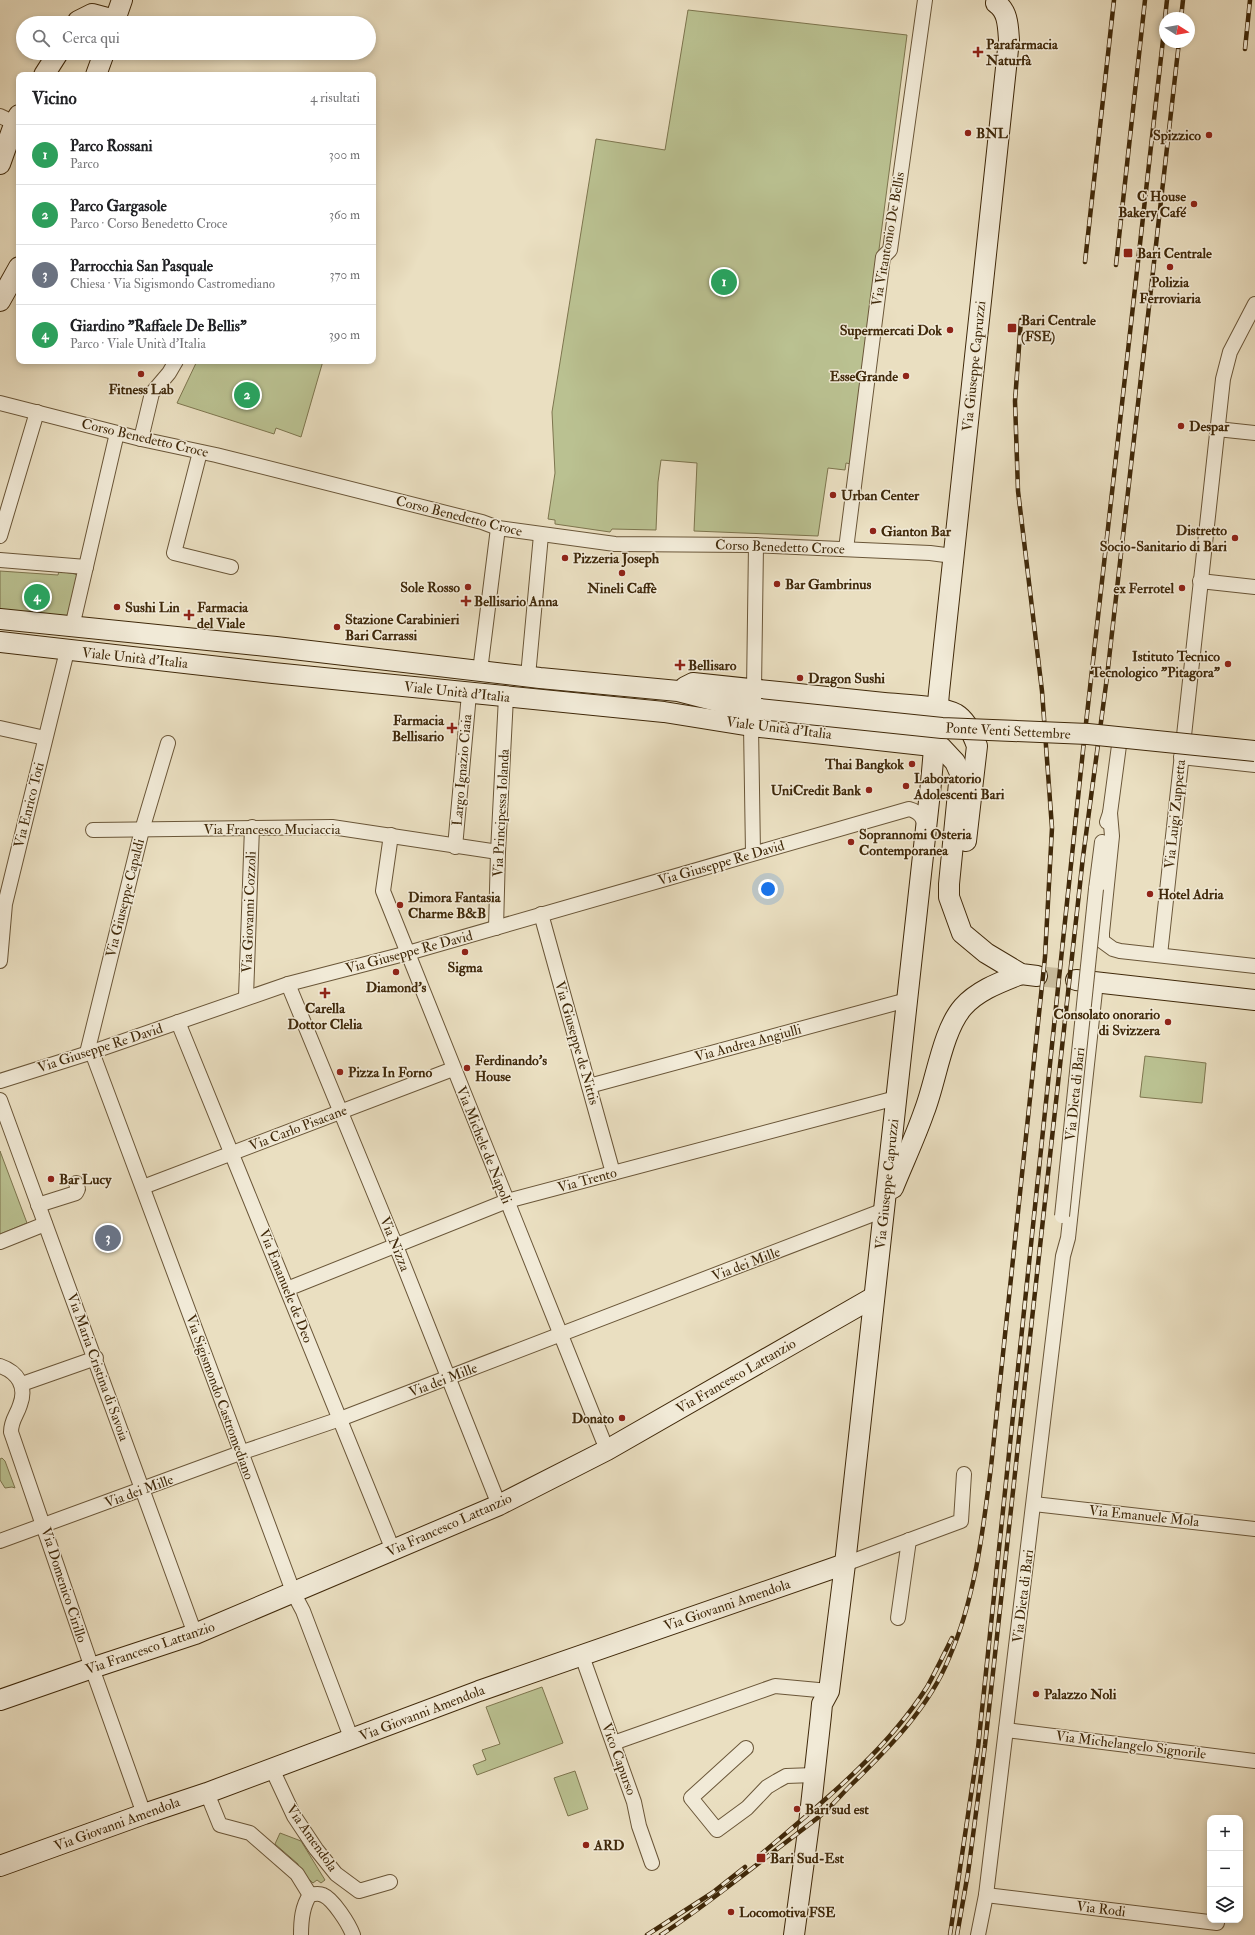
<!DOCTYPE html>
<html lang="it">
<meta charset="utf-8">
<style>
body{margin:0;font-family:"IM FELL Double Pica",serif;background:#f2f2f2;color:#202124}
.controls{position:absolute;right:12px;bottom:12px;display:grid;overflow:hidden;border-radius:8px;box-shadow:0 2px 6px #0003}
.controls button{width:36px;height:36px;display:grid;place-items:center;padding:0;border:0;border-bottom:1px solid #e0e0e0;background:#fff;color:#202124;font:20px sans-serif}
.compass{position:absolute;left:1159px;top:12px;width:36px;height:36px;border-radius:50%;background:#fff;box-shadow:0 2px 6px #0003;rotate:101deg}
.you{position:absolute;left:768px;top:889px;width:14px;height:14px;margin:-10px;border:3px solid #fff;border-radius:50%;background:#1a73e8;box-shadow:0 0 0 6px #1a73e833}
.badge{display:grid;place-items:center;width:26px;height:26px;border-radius:50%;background:#d93025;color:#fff;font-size:13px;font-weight:700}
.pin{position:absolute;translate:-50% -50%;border:2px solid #fff;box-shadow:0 1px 4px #0006}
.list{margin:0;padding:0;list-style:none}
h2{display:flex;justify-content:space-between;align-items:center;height:52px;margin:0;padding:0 16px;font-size:17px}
h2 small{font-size:13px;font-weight:400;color:#757577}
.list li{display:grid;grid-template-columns:26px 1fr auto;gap:12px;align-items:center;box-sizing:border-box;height:60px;padding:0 16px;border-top:1px solid #e0e0e0}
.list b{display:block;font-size:15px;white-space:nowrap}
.list p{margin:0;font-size:13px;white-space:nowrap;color:#757577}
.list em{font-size:13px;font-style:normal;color:#757577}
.icon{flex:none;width:22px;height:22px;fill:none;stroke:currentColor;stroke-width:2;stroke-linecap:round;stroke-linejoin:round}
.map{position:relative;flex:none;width:1255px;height:1935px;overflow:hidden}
.search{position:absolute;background:#fff;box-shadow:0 2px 6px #0003;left:16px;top:16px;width:360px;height:44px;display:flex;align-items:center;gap:10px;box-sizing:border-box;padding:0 14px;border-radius:22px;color:#757577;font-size:15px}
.panel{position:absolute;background:#fff;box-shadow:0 2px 6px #0003;left:16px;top:72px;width:360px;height:292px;border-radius:8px}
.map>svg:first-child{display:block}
.green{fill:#bac191;stroke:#7d754e}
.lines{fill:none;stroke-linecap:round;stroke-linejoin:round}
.secondary-tunnel{stroke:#c8bb9c;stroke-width:20;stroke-dasharray:20 10;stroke-linecap:butt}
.street-casing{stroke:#6a5638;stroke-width:16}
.secondary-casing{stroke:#40290a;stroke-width:22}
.street{stroke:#f1ead7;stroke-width:14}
.secondary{stroke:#f1ead7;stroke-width:20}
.rail-casing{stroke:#40290a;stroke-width:4.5}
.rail{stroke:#f1ead7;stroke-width:3;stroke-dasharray:9;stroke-linecap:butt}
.street-bridge-casing{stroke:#6a5638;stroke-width:16;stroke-linecap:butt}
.secondary-bridge-casing{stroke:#40290a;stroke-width:22;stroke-linecap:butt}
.street-bridge{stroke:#f1ead7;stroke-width:14}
.secondary-bridge{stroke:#f1ead7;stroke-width:20}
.poi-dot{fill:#8f2418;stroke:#f1ead7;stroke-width:1.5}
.labels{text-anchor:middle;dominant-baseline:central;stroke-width:3;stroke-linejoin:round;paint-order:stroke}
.poi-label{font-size:14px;font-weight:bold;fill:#40290a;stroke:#f1ead7;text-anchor:start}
.street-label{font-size:14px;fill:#40290a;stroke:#f1ead7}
</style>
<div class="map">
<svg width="1255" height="1935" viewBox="0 0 1255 1935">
<rect width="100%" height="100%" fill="#eadfc1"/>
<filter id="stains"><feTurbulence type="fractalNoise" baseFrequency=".005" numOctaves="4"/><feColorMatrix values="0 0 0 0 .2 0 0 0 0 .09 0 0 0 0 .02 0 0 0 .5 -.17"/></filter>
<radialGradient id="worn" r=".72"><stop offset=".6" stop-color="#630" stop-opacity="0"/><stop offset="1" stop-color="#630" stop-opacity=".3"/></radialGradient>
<g class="green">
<polygon points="688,10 907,35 851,464 846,463 845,470 828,468 818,536 694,531 697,463 661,460 658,482 656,530 612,529 610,532 555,524 555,520 548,519 555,473 552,412 596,139 665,150"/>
<polygon points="197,361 323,361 301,437 276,428 274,434 177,403"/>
<polygon points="0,571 58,575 59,571 75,574 77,576 70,613 66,617 0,612"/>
<polygon points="1145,1056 1206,1063 1202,1103 1140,1097"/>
<polygon points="0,1151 27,1223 0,1234"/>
<polygon points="2,1458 5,1461 15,1488 12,1487 5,1488 0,1480 0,1459"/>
<polygon points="542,1687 563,1743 477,1775 473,1765 486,1760 482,1750 500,1744 486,1707"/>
<polygon points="575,1771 588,1809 568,1816 554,1778"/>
<polygon points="280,1833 301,1841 325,1880 321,1883 317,1880 313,1883 298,1869 298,1864 275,1844"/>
</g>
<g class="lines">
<polyline class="secondary-tunnel" points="1037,976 1076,980"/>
<g class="street-casing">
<g id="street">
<polyline points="0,116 19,125"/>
<polyline points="0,403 141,439 216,455 482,522 498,528 615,544 750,545 930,553 953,556"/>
<polyline points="1217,429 1255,433"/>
<polyline points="141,439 152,393 169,373 176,361"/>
<polyline points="200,452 174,553 231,567"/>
<polyline points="0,536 37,412"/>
<polyline points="846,549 883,257 890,250 925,0"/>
<polyline points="0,560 86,567"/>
<polyline points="1200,581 1255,587"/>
<polyline points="72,627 117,433"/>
<polyline points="480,671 498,528"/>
<polyline points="528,676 541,535"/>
<polyline points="754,689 756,545"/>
<polyline points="751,726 753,853"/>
<polyline points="0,728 45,738"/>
<polyline points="1181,757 1255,765"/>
<polyline points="1110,813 1112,836 1102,933 1102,941 1113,949 1120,951 1255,966"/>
<polyline points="1107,822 1110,813 1120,738 1128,739"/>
<polyline points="93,830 332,827 498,852"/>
<polyline points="391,835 383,891 607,1450"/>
<polyline points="455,847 469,694"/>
<polyline points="1096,889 1102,842"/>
<polyline points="541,914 613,1173"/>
<polyline points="496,928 498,852 506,697"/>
<polyline points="1160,955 1223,379 1230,352 1255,304"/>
<polyline points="0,961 5,904 67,651"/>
<polyline points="288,984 396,1246 499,1505"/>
<polyline points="246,997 252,827"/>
<polyline points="178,1022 393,1550"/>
<polyline points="92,1052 294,1594 303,1611 352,1740"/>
<polyline points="87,1053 142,830 168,743"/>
<path d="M0,1081L92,1052L288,984L408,953L909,809C920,812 923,817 926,829"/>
<polyline points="589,1086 907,1000"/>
<polyline points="0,1100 195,1634"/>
<polyline points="143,1187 453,1069"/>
<polyline points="38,1205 76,1193 78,1189 76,1183"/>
<polyline points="0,1242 45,1224"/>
<polyline points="287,1289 507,1201 896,1098"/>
<path d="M0,1366C18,1372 27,1387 20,1405C17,1415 11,1420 11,1432L92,1668L144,1814"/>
<polyline points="22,1384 96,1358"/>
<polyline points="1034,1504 1255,1529"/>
<polyline points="0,1541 240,1453 340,1419 884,1210"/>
<polyline points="845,1564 961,1521 964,1474"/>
<polyline points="898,1618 909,1540"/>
<polyline points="582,1656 634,1802 639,1826 652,1863"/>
<polyline points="1006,1730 1255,1761"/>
<polyline points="614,1745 619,1741 775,1686 829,1691"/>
<polyline points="746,1748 691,1798 717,1830 747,1808 767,1787 777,1781 786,1776 814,1775"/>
<polyline points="272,1769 294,1816 316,1849 336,1874 359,1891 390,1882"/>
<polyline points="207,1793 220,1825 250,1833 297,1874 310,1895"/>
<polyline points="986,1895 1217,1923"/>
<path d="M301,1935C301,1921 302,1906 310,1895C314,1894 319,1893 323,1895C333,1899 349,1924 353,1935"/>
<polyline points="978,1935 986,1895 1063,1256 1068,1238 1096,982"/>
</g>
</g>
<g class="secondary-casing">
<g id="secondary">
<polyline points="78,21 92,14 107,18 112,23"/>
<polyline points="114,23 122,0"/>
<polyline points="44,75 58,53"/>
<polyline points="96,75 104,53"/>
<polyline points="0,164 15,122 19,115"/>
<polyline points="0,301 19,267"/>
<polyline points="0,619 276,647 540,678 678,691 721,702 760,709"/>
<polyline points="0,642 273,673 664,712 751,726 941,747 955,762 960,773 949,884 949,897 962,933 986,953 1021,974 1037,976"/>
<path d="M685,687L693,683C757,690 820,696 884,703C902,705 940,705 956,714C966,720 973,735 977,746L966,841"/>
<polyline points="1076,980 1255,1000"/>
<path d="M893,1188C903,1163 915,1138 924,1112C936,1082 942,1031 963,1007C978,990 1001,982 1021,974"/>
<polyline points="0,1700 92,1668 195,1634 499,1505 607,1450 874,1297"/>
<polyline points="0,1866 144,1814 207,1793 479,1691 845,1564"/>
<path d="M794,1935L809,1824L821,1715L822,1704L829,1691L845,1564L931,783L939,692L1009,40C1008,26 1008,11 996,3"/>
</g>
</g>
<use href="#street" class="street"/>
<use href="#secondary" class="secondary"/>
<g class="rail-casing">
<g id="rail">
<polyline points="1165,18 1167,0"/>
<polyline points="1181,18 1183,0"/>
<polyline points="1245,49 1250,0"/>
<polyline points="1085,262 1114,0"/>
<polyline points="1116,265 1145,0"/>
<path d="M759,1856C819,1805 884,1754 927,1687C936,1671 944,1654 952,1638"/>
<polyline points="647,1935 712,1893 745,1867"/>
<path d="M661,1935C696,1912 729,1886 763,1860C782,1845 801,1831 820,1816C831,1807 840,1796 850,1786C888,1749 929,1708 949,1658C975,1599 983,1531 991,1467L1045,957L1052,828L1042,691L1018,491L1015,401L1021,320"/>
<polyline points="950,1935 978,1748 1084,741 1165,22"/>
<polyline points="957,1935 968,1873 985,1745 1083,857 1107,677 1179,42"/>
</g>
</g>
<use href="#rail" class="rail"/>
<g class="street-bridge-casing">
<polyline id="street-bridge" points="1062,1216 1096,889"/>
</g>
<g class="secondary-bridge-casing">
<polyline id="secondary-bridge" points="760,709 942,728 1088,734 1255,751"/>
</g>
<use href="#street-bridge" class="street-bridge"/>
<use href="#secondary-bridge" class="secondary-bridge"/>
</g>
<g class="poi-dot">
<path d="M976 46h4v4h4v4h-4v4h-4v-4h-4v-4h4z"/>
<circle cx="968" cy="133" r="4"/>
<circle cx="1209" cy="135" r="4"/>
<circle cx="1194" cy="204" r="4"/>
<rect x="1123" y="248" width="10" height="10" rx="2"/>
<circle cx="1170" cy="267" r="4"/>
<rect x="1007" y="323" width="10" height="10" rx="2"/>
<circle cx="950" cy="330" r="4"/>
<circle cx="141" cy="374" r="4"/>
<circle cx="906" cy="376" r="4"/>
<circle cx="1181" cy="426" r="4"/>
<circle cx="833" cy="495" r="4"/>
<circle cx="873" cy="531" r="4"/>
<circle cx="1235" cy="538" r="4"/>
<circle cx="565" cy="558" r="4"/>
<circle cx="622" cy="573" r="4"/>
<circle cx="777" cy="584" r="4"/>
<circle cx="468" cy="587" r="4"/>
<circle cx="1182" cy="588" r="4"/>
<path d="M464 595h4v4h4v4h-4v4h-4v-4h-4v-4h4z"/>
<circle cx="117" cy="607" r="4"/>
<path d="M187 609h4v4h4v4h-4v4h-4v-4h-4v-4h4z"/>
<circle cx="337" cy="627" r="4"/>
<circle cx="1228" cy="664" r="4"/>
<path d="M678 659h4v4h4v4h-4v4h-4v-4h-4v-4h4z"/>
<circle cx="800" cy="678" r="4"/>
<path d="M450 722h4v4h4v4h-4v4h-4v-4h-4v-4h4z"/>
<circle cx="912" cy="764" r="4"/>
<circle cx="906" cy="786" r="4"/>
<circle cx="869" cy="790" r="4"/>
<circle cx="851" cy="842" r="4"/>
<circle cx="1150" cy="894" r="4"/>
<circle cx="400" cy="905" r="4"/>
<circle cx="465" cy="952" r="4"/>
<circle cx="396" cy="972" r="4"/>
<path d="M323 987h4v4h4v4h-4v4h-4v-4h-4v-4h4z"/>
<circle cx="1168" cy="1022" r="4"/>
<circle cx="467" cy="1068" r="4"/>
<circle cx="340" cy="1072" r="4"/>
<circle cx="51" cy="1179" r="4"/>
<circle cx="622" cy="1418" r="4"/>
<circle cx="1036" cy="1694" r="4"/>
<circle cx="797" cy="1809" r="4"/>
<circle cx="586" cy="1845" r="4"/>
<rect x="756" y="1853" width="10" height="10" rx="2"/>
<circle cx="731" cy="1912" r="4"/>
</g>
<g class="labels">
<g class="poi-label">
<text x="986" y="44">Parafarmacia<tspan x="986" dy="16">Naturfà</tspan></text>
<text x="976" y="133">BNL</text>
<text x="1201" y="135" text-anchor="end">Spizzico</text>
<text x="1186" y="196" text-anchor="end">C House<tspan x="1186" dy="16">Bakery Café</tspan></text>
<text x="1137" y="253">Bari Centrale</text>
<text x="1170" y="282" text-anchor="middle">Polizia<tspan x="1170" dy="16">Ferroviaria</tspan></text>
<text x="1021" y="320">Bari Centrale<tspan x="1021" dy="16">(FSE)</tspan></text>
<text x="942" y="330" text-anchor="end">Supermercati Dok</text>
<text x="898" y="376" text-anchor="end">EsseGrande</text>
<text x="141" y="389" text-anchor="middle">Fitness Lab</text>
<text x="1189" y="426">Despar</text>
<text x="841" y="495">Urban Center</text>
<text x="1227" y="530" text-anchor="end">Distretto<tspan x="1227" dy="16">Socio-Sanitario di Bari</tspan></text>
<text x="881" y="531">Gianton Bar</text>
<text x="573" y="558">Pizzeria Joseph</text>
<text x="785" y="584">Bar Gambrinus</text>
<text x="460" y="587" text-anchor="end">Sole Rosso</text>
<text x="622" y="588" text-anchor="middle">Nineli Caffè</text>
<text x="1174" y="588" text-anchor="end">ex Ferrotel</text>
<text x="474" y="601">Bellisario Anna</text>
<text x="125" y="607">Sushi Lin</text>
<text x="197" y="607">Farmacia<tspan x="197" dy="16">del Viale</tspan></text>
<text x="345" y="619">Stazione Carabinieri<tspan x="345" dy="16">Bari Carrassi</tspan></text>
<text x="1220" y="656" text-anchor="end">Istituto Tecnico<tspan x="1220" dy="16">Tecnologico "Pitagora"</tspan></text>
<text x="688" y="665">Bellisaro</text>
<text x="808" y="678">Dragon Sushi</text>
<text x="444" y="720" text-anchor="end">Farmacia<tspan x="444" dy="16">Bellisario</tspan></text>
<text x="904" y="764" text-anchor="end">Thai Bangkok</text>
<text x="914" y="778">Laboratorio<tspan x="914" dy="16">Adolescenti Bari</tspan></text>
<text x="861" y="790" text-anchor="end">UniCredit Bank</text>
<text x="859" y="834">Soprannomi Osteria<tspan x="859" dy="16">Contemporanea</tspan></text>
<text x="1158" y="894">Hotel Adria</text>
<text x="408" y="897">Dimora Fantasia<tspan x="408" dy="16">Charme B&amp;B</tspan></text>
<text x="465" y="967" text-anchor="middle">Sigma</text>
<text x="396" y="987" text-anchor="middle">Diamond's</text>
<text x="325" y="1008" text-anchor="middle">Carella<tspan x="325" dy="16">Dottor Clelia</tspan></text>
<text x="1160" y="1014" text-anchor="end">Consolato onorario<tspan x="1160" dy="16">di Svizzera</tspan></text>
<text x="475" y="1060">Ferdinando's<tspan x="475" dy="16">House</tspan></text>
<text x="348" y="1072">Pizza In Forno</text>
<text x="59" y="1179">Bar Lucy</text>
<text x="614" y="1418" text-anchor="end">Donato</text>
<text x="1044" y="1694">Palazzo Noli</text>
<text x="805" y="1809">Bari sud est</text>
<text x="594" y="1845">ARD</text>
<text x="770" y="1858">Bari Sud-Est</text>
<text x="739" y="1912">Locomotiva FSE</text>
</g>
<g class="street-label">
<text transform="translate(888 239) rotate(-80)">Via Vitantonio De Bellis</text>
<text transform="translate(974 366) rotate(-84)">Via Giuseppe Capruzzi</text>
<text transform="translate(145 438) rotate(13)">Corso Benedetto Croce</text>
<text transform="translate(459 516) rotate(14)">Corso Benedetto Croce</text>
<text transform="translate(780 547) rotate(2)">Corso Benedetto Croce</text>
<text transform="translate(135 658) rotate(6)">Viale Unità d'Italia</text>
<text transform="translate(457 692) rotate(6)">Viale Unità d'Italia</text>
<text transform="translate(779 728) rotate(7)">Viale Unità d'Italia</text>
<text transform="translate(1008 731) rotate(3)">Ponte Venti Settembre</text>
<text transform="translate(462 770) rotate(-85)">Largo Ignazio Ciaia</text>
<text transform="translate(29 805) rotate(-76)">Via Enrico Toti</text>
<text transform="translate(501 813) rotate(-87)">Via Principessa Iolanda</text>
<text transform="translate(1175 814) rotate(-84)">Via Luigi Zuppetta</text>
<text x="272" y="829">Via Francesco Muciaccia</text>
<text transform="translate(721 863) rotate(-16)">Via Giuseppe Re David</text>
<text transform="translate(125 898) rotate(-76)">Via Giuseppe Capaldi</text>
<text transform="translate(249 912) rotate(-88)">Via Giovanni Cozzoli</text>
<text transform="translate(409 952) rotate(-15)">Via Giuseppe Re David</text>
<text transform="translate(577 1043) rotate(74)">Via Giuseppe de Nittis</text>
<text transform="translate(748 1043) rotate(-15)">Via Andrea Angiulli</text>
<text transform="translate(100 1048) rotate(-18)">Via Giuseppe Re David</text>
<text transform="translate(1075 1094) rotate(-84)">Via Dieta di Bari</text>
<text transform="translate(298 1128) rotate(-21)">Via Carlo Pisacane</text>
<text transform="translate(484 1145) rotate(68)">Via Michele de Napoli</text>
<text transform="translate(587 1180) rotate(-15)">Via Trento</text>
<text transform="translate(887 1184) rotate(-84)">Via Giuseppe Capruzzi</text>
<text transform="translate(395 1244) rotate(68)">Via Nizza</text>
<text transform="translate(746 1264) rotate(-21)">Via dei Mille</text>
<text transform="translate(286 1286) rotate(68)">Via Emanuele de Deo</text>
<text transform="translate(98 1367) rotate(70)">Via Maria Cristina di Savoia</text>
<text transform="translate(736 1376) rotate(-30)">Via Francesco Lattanzio</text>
<text transform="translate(443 1380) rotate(-21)">Via dei Mille</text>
<text transform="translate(220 1397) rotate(70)">Via Sigismondo Castromediano</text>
<text transform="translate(139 1491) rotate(-20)">Via dei Mille</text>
<text transform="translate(1144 1516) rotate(6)">Via Emanuele Mola</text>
<text transform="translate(449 1525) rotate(-24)">Via Francesco Lattanzio</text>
<text transform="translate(64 1585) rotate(72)">Via Domenico Cirillo</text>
<text transform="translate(1023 1596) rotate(-83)">Via Dieta di Bari</text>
<text transform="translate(727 1605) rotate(-19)">Via Giovanni Amendola</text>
<text transform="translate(150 1648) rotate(-19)">Via Francesco Lattanzio</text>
<text transform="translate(422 1713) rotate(-21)">Via Giovanni Amendola</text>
<text transform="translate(1131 1745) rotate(7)">Via Michelangelo Signorile</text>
<text transform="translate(619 1759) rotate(70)">Vico Capurso</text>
<text transform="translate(117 1824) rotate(-20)">Via Giovanni Amendola</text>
<text transform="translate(312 1838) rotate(55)">Via Amendola</text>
<text transform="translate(1101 1909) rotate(7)">Via Rodi</text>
</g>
</g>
<rect width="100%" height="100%" filter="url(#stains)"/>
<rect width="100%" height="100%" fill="url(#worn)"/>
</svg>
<div class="controls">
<button>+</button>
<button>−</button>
<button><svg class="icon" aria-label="layers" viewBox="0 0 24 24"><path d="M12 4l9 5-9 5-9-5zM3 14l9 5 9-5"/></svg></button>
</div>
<svg class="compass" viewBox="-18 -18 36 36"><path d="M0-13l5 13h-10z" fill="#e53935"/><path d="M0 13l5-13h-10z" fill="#757577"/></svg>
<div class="you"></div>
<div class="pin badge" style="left:724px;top:282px;background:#2e9e5b">1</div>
<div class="pin badge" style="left:247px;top:395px;background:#2e9e5b">2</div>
<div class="pin badge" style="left:108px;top:1238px;background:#6b7280">3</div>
<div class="pin badge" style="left:37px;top:597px;background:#2e9e5b">4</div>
<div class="search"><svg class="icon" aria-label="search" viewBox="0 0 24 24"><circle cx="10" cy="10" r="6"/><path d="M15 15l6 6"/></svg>Cerca qui</div>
<section class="panel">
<h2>Vicino<small>4 risultati</small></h2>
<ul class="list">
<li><span class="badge" style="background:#2e9e5b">1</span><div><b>Parco Rossani</b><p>Parco</p></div><em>300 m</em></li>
<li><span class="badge" style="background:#2e9e5b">2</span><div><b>Parco Gargasole</b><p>Parco · Corso Benedetto Croce</p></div><em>360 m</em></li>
<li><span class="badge" style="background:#6b7280">3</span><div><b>Parrocchia San Pasquale</b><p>Chiesa · Via Sigismondo Castromediano</p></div><em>370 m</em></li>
<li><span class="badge" style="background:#2e9e5b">4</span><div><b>Giardino &quot;Raffaele De Bellis&quot;</b><p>Parco · Viale Unità d'Italia</p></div><em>390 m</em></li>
</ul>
</section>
</div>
